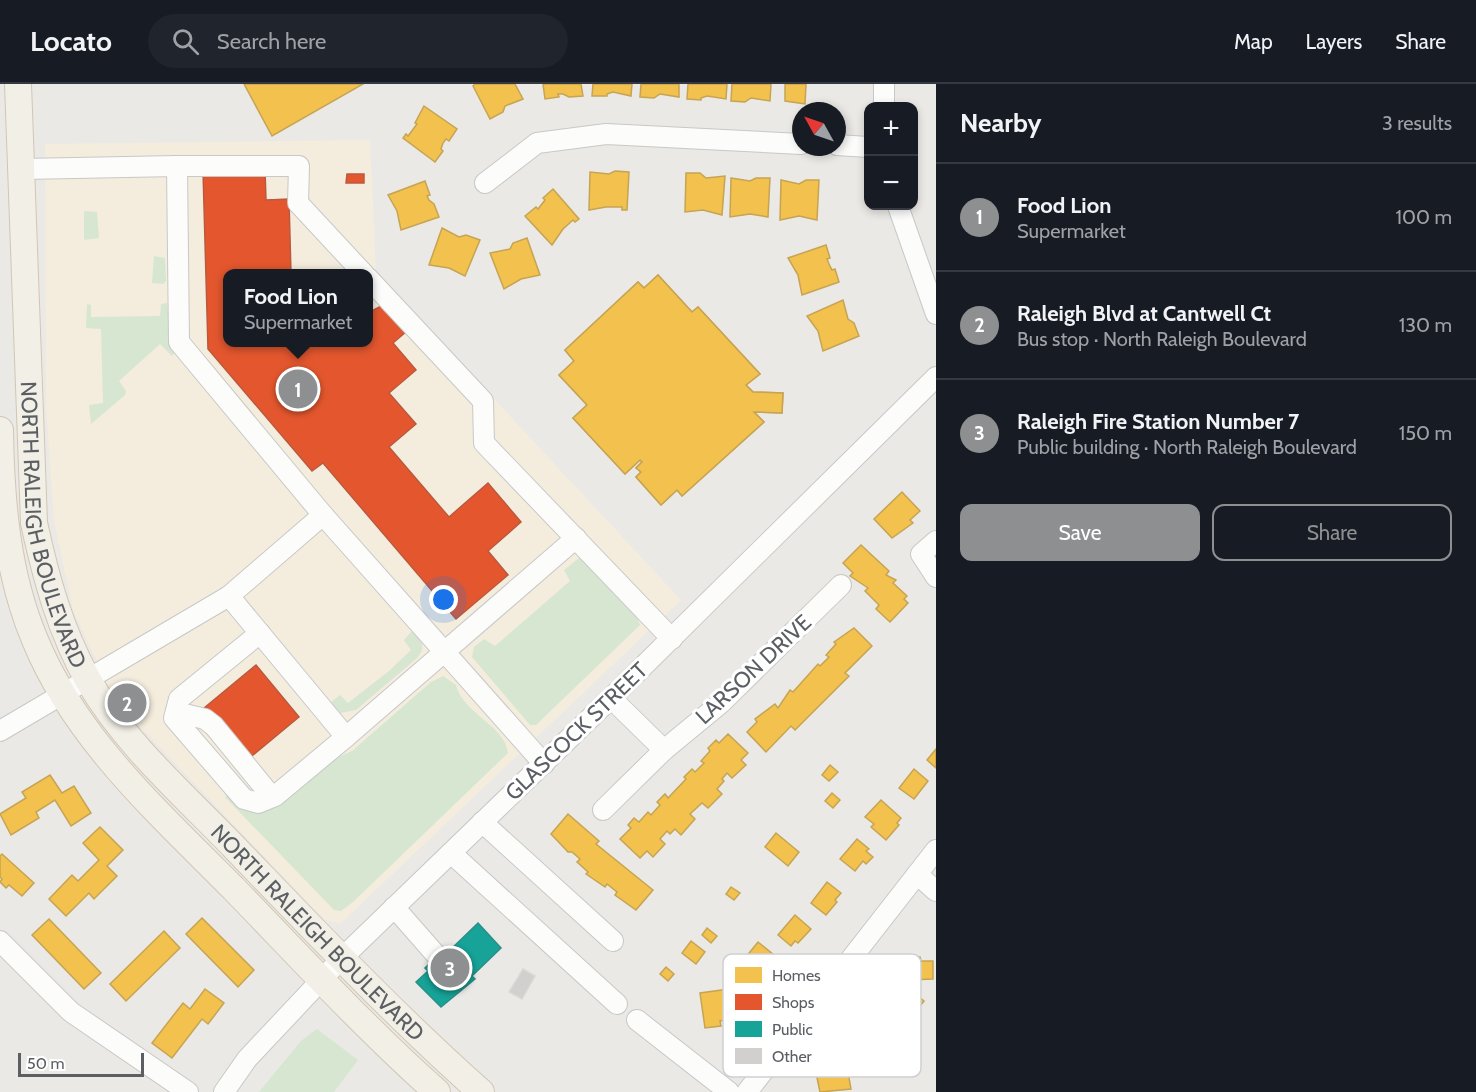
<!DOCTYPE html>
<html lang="en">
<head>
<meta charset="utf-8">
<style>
	:root { --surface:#171b24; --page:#20242c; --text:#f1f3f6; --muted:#9ea1a6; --line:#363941; --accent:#8d8f90 }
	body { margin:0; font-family:Cabin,sans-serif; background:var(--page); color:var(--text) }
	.controls { position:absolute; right:18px; top:18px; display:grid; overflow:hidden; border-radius:12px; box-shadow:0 3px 9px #0003 }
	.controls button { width:54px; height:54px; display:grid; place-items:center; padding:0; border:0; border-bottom:2px solid var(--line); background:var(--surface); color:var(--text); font:30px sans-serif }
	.compass { position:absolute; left:792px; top:18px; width:54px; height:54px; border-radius:50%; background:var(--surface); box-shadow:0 3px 9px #0003; rotate:310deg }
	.scale { position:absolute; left:18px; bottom:15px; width:126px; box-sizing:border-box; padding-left:6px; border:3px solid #5b5f63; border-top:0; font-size:16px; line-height:21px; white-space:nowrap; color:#5b5f63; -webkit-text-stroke:4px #fff; paint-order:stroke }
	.you { position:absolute; left:444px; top:516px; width:21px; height:21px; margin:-15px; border:4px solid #fff; border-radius:50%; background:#1a73e8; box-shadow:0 0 0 9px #1a73e833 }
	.badge { display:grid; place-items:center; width:39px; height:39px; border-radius:50%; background:var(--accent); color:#fff; font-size:20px; font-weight:700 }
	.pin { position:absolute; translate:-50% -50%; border:3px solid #fff; box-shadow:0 2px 6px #0006 }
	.popup { position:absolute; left:223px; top:185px; width:150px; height:78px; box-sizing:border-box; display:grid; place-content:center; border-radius:12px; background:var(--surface); filter:drop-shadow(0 2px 4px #0005); font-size:20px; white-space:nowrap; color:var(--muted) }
	.popup b { font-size:22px; color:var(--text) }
	.popup::after { content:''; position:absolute; left:50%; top:100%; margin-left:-12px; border:12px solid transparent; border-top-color:var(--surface) }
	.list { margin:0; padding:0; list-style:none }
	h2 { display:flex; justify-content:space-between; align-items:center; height:78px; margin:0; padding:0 24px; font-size:26px }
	h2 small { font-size:20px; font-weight:400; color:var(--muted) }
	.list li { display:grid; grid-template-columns:39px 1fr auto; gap:18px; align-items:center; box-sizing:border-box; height:108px; padding:0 24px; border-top:2px solid var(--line) }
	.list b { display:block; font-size:22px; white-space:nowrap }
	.list p { margin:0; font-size:20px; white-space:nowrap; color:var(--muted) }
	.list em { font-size:20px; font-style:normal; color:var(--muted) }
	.actions { display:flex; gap:12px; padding:18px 24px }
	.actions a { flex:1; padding:14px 0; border:2px solid var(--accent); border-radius:12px; text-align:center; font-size:21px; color:var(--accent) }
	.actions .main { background:var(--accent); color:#fff }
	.icon { flex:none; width:33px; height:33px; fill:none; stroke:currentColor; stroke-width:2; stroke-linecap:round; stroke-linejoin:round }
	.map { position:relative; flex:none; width:936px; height:1008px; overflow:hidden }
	header { display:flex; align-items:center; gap:36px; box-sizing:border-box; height:84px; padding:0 30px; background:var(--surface); border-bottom:2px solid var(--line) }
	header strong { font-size:28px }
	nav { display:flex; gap:33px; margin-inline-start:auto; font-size:21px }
	.search { width:420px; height:54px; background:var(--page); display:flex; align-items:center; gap:15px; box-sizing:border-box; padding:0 21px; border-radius:33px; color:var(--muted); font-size:22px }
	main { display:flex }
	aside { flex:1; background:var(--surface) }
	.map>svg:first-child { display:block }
	.commercial { fill:#f4edde; fill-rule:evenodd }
	.green { fill:#d6e6d1 }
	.homes { fill:#f2c14e; stroke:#c5a454; stroke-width:1.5; fill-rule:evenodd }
	.shops { fill:#e4572e; stroke:#bb593e; stroke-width:1.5 }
	.public { fill:#17a398; stroke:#2b8f88; stroke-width:1.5 }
	.building { fill:#d1d0ce; stroke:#dad8d4; stroke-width:1.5 }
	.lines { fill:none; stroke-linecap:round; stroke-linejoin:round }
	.minor-casing { stroke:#c7c8c7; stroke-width:22 }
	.major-casing { stroke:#d1c6b4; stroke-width:28 }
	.minor { stroke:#fcfcfb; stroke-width:20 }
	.major { stroke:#f2efe7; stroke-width:26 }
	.labels { text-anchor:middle; stroke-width:6; stroke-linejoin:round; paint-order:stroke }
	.street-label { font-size:22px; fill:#5b5f63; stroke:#fff }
	.key { fill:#fff; stroke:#cecfd0; stroke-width:1.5 }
	.key-label { font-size:16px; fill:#5b5f63 }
</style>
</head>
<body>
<header>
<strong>Locato</strong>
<div class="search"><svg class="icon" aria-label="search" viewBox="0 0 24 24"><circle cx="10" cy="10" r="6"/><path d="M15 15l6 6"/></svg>Search here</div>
<nav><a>Map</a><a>Layers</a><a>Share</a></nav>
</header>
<main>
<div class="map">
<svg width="936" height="1008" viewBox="0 0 936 1008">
	<rect width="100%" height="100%" fill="#ebe9e5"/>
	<path class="commercial" d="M370 56 376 188 681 516 340 840 324 835 115 616 73 526 54 437 46 321 45 60ZM228 190H368V258H228Z"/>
	<g class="green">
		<path d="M84 127 97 128 99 154 84 156Z"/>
		<path d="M154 172 165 174 166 197 163 200 152 199Z"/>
		<path d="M167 219 170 249 176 267 172 272 160 260 119 297 126 307 125 311 91 340 89 321 103 319 101 245 86 244 87 220 91 221V233L160 232 161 220Z"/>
		<path d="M579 474 585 476 637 533 640 541 536 641H530L472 573 474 563 484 555 495 562 570 497 564 486Z"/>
		<path d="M412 547 418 549C423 560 425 565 417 574L356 626 340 629 330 619 340 611 348 619 389 587 411 566 404 556Z"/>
		<path d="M443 592 456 601C464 631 505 641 508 669L353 818 341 827 334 826 225 713 231 708 239 717 352 667 431 598Z"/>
		<path d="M317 945 358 976 334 1008H259L301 957Z"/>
	</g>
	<g class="homes">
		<path d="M244 0H363L272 52Z"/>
		<path d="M475 0H515L523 15 505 22 503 28 490 35 473 2Z"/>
		<path d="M543 0H581L583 12 569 13 563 10H558L559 13 545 15Z"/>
		<path d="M593 0H632L631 12 613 8 607 10V12H592Z"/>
		<path d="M641 0H679V13L660 10 654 14 640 13Z"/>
		<path d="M688 0H727L726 15 707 12 701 14V16L687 15Z"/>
		<path d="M732 0H771L770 17 751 14 745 18 731 17Z"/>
		<path d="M785 0H806L805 20 785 17Z"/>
		<path d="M424 22 457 45 449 57 446 55 443 59 441 65 443 67 435 78 403 54 406 50 408 52 417 40 415 39Z"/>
		<path d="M615 87 629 88 627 126H622V123H606L589 126 590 88 609 90Z"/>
		<path d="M686 89H700L706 94 725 92 722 131 703 126 685 128Z"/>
		<path d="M731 94 750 97 756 94H770L768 133 750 130 730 133Z"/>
		<path d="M781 96 799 100 806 96H819L817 136 799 132 780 136Z"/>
		<path d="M425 97 430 111 427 112 429 116 434 120 439 133 401 146 397 127 388 111Z"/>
		<path d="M553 105 579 135 575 138 573 136 563 145 552 161 525 132 536 123 538 125 545 116 543 114Z"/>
		<path d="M442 144 459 153 466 151 480 156 465 192 449 184 429 181Z"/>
		<path d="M527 154 540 191 521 195 504 205 490 169 510 165 513 159Z"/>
		<path d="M826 161 830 174 827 175 829 180 832 186 835 185 839 198 802 211 798 191 788 174Z"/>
		<path d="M658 191 692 228 698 223 760 290 746 301 753 308 783 309 782 329 754 328 764 338 682 412 677 406 661 421 636 393 641 388 636 384 642 378 640 376 625 390 573 334 587 321 559 291 574 277 565 266 638 198 644 204ZM654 256 667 270 663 273 689 301 692 298 708 315 664 355 611 295Z"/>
		<path d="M658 191 692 228 698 223 760 290 746 301 753 308 783 309 782 329 754 328 764 338 682 412 677 406 661 421 636 393 641 388 636 384 642 378 640 376 625 390 573 334 587 321 559 291 574 277 565 266 638 198 644 204Z"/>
		<path d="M843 216 848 235 854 239 859 252 823 267 818 247 807 232Z"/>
		<path d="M902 408 920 427 910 436 913 439 892 454 874 435Z"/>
		<path d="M861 461 889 487 886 491 896 496 893 499 907 512 904 515 908 519 890 538 876 525 879 521 865 507 868 504 850 492 853 489 843 479Z"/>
		<path d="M854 544 872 562 845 589 849 592 795 646 791 642 766 668 747 648 757 638 755 635 775 620 778 624 790 606 793 608 818 580 820 582 829 573 826 571 836 560 834 558Z"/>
		<path d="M728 650 748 669 741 676 746 681 732 694 727 689 722 695 724 697 717 705 722 710 708 724 702 719 690 730 695 735 681 751 675 745 670 750 667 747 660 755 665 760 653 773 647 767 640 774 620 755 631 744 628 741 634 734 639 738 648 728 651 731 660 721 657 718 665 710 668 714 686 695 684 693 692 685 695 688 704 679 701 677 710 667 708 664 716 656 719 659Z"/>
		<path d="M936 665V684L927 676Z"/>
		<path d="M830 681 838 688 829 697 822 691Z"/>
		<path d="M914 685 928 697 914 715 899 704Z"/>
		<path d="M50 691 62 709 74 702 91 729 71 742 55 716 36 728 39 734 11 751 0 730 26 714 22 708Z"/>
		<path d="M832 709 840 716 833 724 825 717Z"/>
		<path d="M881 716 901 734 897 739 899 741 886 756 871 743 874 740 865 733Z"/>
		<path d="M568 730 599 757 596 760 653 806 636 826 615 811 617 808 607 800 605 803 586 790 588 788 577 778 580 775 572 768H568L551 750Z"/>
		<path d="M100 743 123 766 107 782 117 792 94 815 89 809 66 832 49 815 72 791 78 797 99 776 83 759Z"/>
		<path d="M776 749 799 768 788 782 765 763Z"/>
		<path d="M857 755 869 765 866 767 873 773 866 780 863 777 855 787 840 775Z"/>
		<path d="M2 770 34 799 22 812 9 801 6 804 0 798 2 795 0 793V772Z"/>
		<path d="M827 798 841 809 835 816 837 818 826 831 811 819Z"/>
		<path d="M731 803 740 809 734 816 726 810Z"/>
		<path d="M795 831 811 845 798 859 795 857 791 862 778 851Z"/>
		<path d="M202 834 254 886 238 903 186 850Z"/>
		<path d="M49 835 101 889 84 905 32 851Z"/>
		<path d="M707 844 717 852 711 859 702 851Z"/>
		<path d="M164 847 180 864 126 917 110 900Z"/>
		<path d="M691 857 705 868 696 880 682 869Z"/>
		<path d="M758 858 784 879 779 884 782 886 770 902 741 879Z"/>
		<path d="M913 873H920L921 877H933V895L908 896V881H911Z"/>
		<path d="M666 883 674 890 668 897 660 890Z"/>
		<path d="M893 891 924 917 916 927 911 923 909 926 882 904Z"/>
		<path d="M736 904 741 934 720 937 721 942 705 944 700 909Z"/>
		<path d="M205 905 224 919 208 940 202 935 172 974 152 959 183 919 190 925Z"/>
		<path d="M873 918 888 930 879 940 887 947 881 954 863 940 861 942 856 938Z"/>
		<path d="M838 985 839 990 848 988 851 1005 820 1008 816 989Z"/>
	</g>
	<g class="shops">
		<path d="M265 86 266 116 289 115 291 190H228V258H368V229L385 220 407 247 393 259 416 286 389 309 416 340 389 363 449 433 488 399 521 438 488 467 508 491 456 535 323 379 312 387 208 265 203 87Z"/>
		<path d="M347 90H364V99H346Z"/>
		<path d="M256 581 299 633 247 676 204 624Z"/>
	</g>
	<path class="public" d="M478 839 501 864 472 892 475 895 441 923 416 898 428 887 425 884 445 865 448 868Z"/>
	<path class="building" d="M523 885 535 892 522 915 509 908Z"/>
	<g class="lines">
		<g class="minor-casing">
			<g id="minor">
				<path d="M884 0V22"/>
				<path d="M837 61 868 63"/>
				<path d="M177 82H299L298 119 364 190"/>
				<path d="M23 85 177 82 179 258 323 431"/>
				<path d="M485 99 537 59 606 50 801 60"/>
				<path d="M898 122 936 230"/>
				<path d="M368 194 483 317 484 359 672 555"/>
				<path d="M936 457 921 470 936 493"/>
				<path d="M229 512 346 653 576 454"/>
				<path d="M260 549 179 615 174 634 244 715 258 719 275 712 346 653"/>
				<path d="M611 614 664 666 721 619 841 501"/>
				<path d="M176 628 205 635 214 642 272 713"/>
				<path d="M0 647 229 512 323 431 544 680"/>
				<path d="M603 726 664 666"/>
				<path d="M482 738 613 857"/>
				<path d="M451 769 617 920"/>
				<path d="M917 790 936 807"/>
				<path d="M394 823 437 872"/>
				<path d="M0 857 71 928 188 1008"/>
				<path d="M637 936 729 1008"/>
				<path d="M224 1008 247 975 341 875 611 614 936 293"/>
				<path d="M747 1008 936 766"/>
			</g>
		</g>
		<g class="major-casing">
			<g id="major">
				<path id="s1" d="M18 0 34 439C46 494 60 546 88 596 125 660 183 710 234 763 314 846 394 931 481 1008"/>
				<path d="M0 346C1 417 7 490 35 556 76 656 160 730 235 806 301 874 366 945 437 1008"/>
			</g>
		</g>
		<use href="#minor" class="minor"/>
		<use href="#major" class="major"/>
	</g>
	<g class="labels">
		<g class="street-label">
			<text dy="8" stroke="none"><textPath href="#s1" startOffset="444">NORTH RALEIGH BOULEVARD</textPath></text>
			<text transform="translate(753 585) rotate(-43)" y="8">LARSON DRIVE</text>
			<text transform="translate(576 647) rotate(-44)" y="8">GLASCOCK STREET</text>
			<text dy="8" stroke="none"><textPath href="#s1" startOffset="948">NORTH RALEIGH BOULEVARD</textPath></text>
		</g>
	</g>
	<rect x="723" y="870" width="198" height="123" rx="9" class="key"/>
	<rect x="735" y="883" width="27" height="16" fill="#f2c14e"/>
	<rect x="735" y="910" width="27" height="16" fill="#e4572e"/>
	<rect x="735" y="937" width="27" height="16" fill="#17a398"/>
	<rect x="735" y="964" width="27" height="16" fill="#d1d0ce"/>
	<g class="key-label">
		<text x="772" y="897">Homes</text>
		<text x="772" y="924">Shops</text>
		<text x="772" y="951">Public</text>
		<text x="772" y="978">Other</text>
	</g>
</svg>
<div class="controls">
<button>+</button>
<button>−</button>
</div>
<svg class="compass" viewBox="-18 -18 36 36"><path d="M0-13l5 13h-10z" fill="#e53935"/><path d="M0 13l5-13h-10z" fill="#9ea1a6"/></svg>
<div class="scale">50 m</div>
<div class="you"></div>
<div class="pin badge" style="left:298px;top:305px">1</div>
<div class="popup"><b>Food Lion</b>Supermarket</div>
<div class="pin badge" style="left:127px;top:619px">2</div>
<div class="pin badge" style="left:450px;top:884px">3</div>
</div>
<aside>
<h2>Nearby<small>3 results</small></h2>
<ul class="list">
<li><span class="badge">1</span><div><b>Food Lion</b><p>Supermarket</p></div><em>100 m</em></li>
<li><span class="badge">2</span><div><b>Raleigh Blvd at Cantwell Ct</b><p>Bus stop · North Raleigh Boulevard</p></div><em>130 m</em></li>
<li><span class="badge">3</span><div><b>Raleigh Fire Station Number 7</b><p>Public building · North Raleigh Boulevard</p></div><em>150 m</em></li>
</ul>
<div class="actions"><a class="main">Save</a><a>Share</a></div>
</aside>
</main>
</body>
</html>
